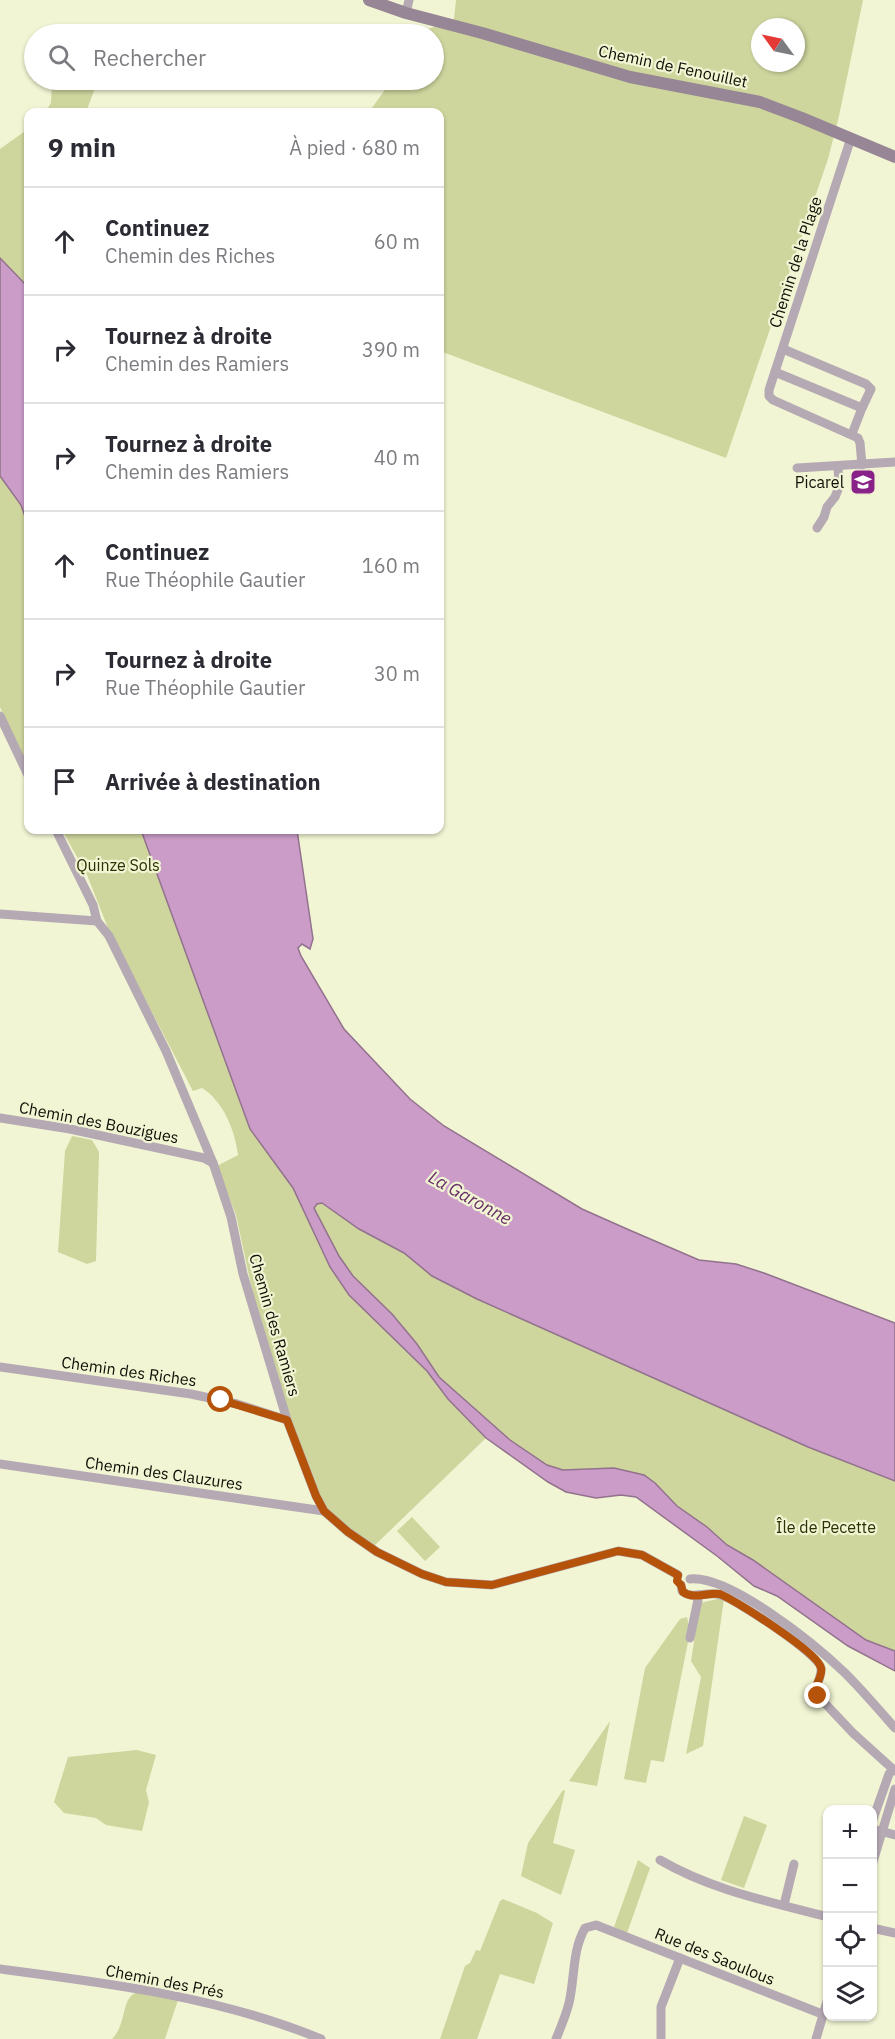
<!DOCTYPE html>
<html lang="fr">
<head>
<meta charset="utf-8">
<style>
	:root { --surface:#fff; --page:#f2f2f3; --text:#2b2b33; --muted:#7c7c81; --line:#e1e1e2 }
	body { margin:0; font-family:"IBM Plex Sans",sans-serif; background:var(--page); color:var(--text) }
	.controls { position:absolute; right:18px; bottom:18px; display:grid; overflow:hidden; border-radius:12px; box-shadow:0 2px 4px #0004 }
	.controls button { width:54px; height:54px; display:grid; place-items:center; padding:0; border:0; border-bottom:2px solid var(--line); background:var(--surface); color:var(--text); font:30px sans-serif }
	.compass { position:absolute; left:751px; top:18px; width:54px; height:54px; border-radius:50%; background:var(--surface); box-shadow:0 2px 4px #0004; rotate:303deg }
	.stop { position:absolute; width:18px; height:18px; margin:-14px; border:4px solid #b45309; border-radius:50%; background:#fff }
	.stop.end { background:#b45309; border-color:#fff; box-shadow:0 2px 6px #0008 }
	.list { margin:0; padding:0; list-style:none }
	h2 { display:flex; justify-content:space-between; align-items:center; height:78px; margin:0; padding:0 24px; font-size:26px }
	h2 small { font-size:20px; font-weight:400; color:var(--muted) }
	.list li { display:grid; grid-template-columns:39px 1fr auto; gap:18px; align-items:center; box-sizing:border-box; height:108px; padding:0 24px; border-top:2px solid var(--line) }
	.list b { display:block; font-size:22px; white-space:nowrap }
	.list p { margin:0; font-size:20px; white-space:nowrap; color:var(--muted) }
	.list em { font-size:20px; font-style:normal; color:var(--muted) }
	.icon { flex:none; width:33px; height:33px; fill:none; stroke:currentColor; stroke-width:2; stroke-linecap:round; stroke-linejoin:round }
	.map { position:relative; flex:none; width:895px; height:2039px; overflow:hidden }
	.search { position:absolute; background:var(--surface); box-shadow:0 2px 4px #0004; left:24px; top:24px; width:420px; height:66px; display:flex; align-items:center; gap:15px; box-sizing:border-box; padding:0 21px; border-radius:33px; color:var(--muted); font-size:22px }
	.panel { position:absolute; background:var(--surface); box-shadow:0 2px 4px #0004; left:24px; top:108px; width:420px; height:726px; border-radius:12px }
	.map>svg:first-child { display:block }
	.green { fill:#ced59d; fill-rule:evenodd }
	.water { fill:#ca9cc7; stroke:#92728d; stroke-width:1.5 }
	.lines { fill:none; stroke-linecap:round; stroke-linejoin:round }
	.street { stroke:#b5a9b4; stroke-width:9 }
	.secondary { stroke:#978696; stroke-width:12 }
	.route { stroke:#b45309; stroke-width:8 }
	.labels { text-anchor:middle; stroke-width:4.5; stroke-linejoin:round; paint-order:stroke }
	.street-label { font-size:16px; fill:#0e0f05; stroke:#f1f5d3 }
	.poi-label { font-size:16px; fill:#0e0f05; stroke:#f1f5d3; text-anchor:end }
	.park-label { font-size:16px; fill:#2d3000; stroke:#f1f5d3 }
	.water-label { font-size:18px; font-style:italic; fill:#6a3168; stroke:#f1f5d3 }
</style>
</head>
<body>
<div class="map">
<svg width="895" height="2039" viewBox="0 0 895 2039">
	<rect width="100%" height="100%" fill="#f1f5d3"/>
	<g class="green">
		<path d="M456 0H863L839 116 828 159 726 458 440 351V112H369L392 80H434V34H424L428 29 454 19ZM760 27H796V63H760Z"/>
		<path d="M52 80H98L86 112H45L51 103Z"/>
		<path d="M28 129V287L0 258V149Z"/>
		<path d="M0 476 21 505 28 525V767L0 707Z"/>
		<path d="M62 830H141L250 1129 293 1188 330 1267 349 1295 427 1371 448 1399 486 1438 374 1546 350 1528 327 1508 318 1494 291 1419 256 1308 236 1215 217 1166 238 1155C235 1130 223 1101 202 1088L193 1091 108 928 87 875Z"/>
		<path d="M72 1136 92 1140 99 1152 96 1261 87 1264 58 1252 65 1151Z"/>
		<path d="M321 1203 359 1229 404 1253 432 1276 477 1299 808 1447 895 1481V1651L866 1640 753 1560 727 1545 707 1527 677 1506 655 1483 614 1468 563 1470 547 1465 510 1440 439 1377 417 1344 392 1314 353 1276 339 1256 314 1208 317 1204Z"/>
		<path d="M412 1517 440 1547 425 1561 397 1531Z"/>
		<path d="M722 1598 724 1599 703 1746 686 1754 701 1677 691 1661 700 1603Z"/>
		<path d="M687 1617 690 1632 664 1762 651 1760 646 1783 624 1779 645 1668 680 1619Z"/>
		<path d="M610 1721 597 1786 569 1781Z"/>
		<path d="M137 1750 156 1755 146 1790 149 1802 142 1831 106 1825 96 1818 64 1813 54 1802 68 1757Z"/>
		<path d="M563 1790 565 1791 553 1843 575 1850 561 1895 521 1876 528 1843Z"/>
		<path d="M744 1816 767 1825 744 1888 721 1880Z"/>
		<path d="M638 1860 650 1868 627 1933 614 1927Z"/>
		<path d="M503 1899 537 1913 553 1923 534 1984 500 1974 477 2039H440L465 1966 470 1963 476 1950 480 1951 500 1901Z"/>
		<path d="M138 1992 178 2000 165 2039H112C128 2023 120 1997 138 1992Z"/>
	</g>
	<g class="water">
		<path d="M0 258 28 287V525L21 505 0 476Z"/>
		<path d="M141 830H297L313 939 310 949 302 944 298 948 301 956 344 1029 410 1099 444 1126 582 1209 627 1229 699 1260 736 1264 764 1273 895 1323V1481L808 1447 477 1299 432 1276 404 1253 359 1229 322 1203 317 1204 314 1208 339 1256 353 1276 392 1314 417 1344 439 1377 510 1440 547 1465 563 1470 614 1468 644 1475 655 1483 677 1506 707 1527 727 1545 753 1560 866 1640 895 1651V1671L848 1646 777 1596 754 1586 717 1556 636 1497 621 1495 596 1498 566 1492 548 1482 486 1438 448 1399 427 1371 349 1295 330 1267 293 1188 250 1129Z"/>
	</g>
	<g class="lines">
		<g class="street">
			<path d="M406 13 409 0"/>
			<path d="M851 138 769 390V396L773 400 858 438 860 443 862 465"/>
			<path d="M775 372 862 408 871 389 866 384 783 349"/>
			<path d="M852 434 862 408"/>
			<path d="M797 468 895 462"/>
			<path d="M817 528 824 517 827 507 835 497 839 487 838 466"/>
			<path d="M0 716 28 775"/>
			<path d="M56 830 93 905 97 921 109 936 166 1051 213 1163 231 1217 243 1274 287 1420 316 1496 324 1511 348 1532 377 1552 422 1574 446 1582 492 1585 618 1551 642 1555 678 1575"/>
			<path d="M0 914 97 921"/>
			<path d="M0 1118 70 1129 204 1158 213 1163"/>
			<path d="M0 1367 191 1394 237 1404 287 1420"/>
			<path d="M0 1464 324 1511"/>
			<path d="M690 1579C730 1575 816 1645 845 1673 863 1691 879 1710 895 1728"/>
			<path d="M681 1585 682 1591C693 1601 708 1590 721 1595 737 1600 819 1654 821 1668 822 1675 817 1684 815 1690L818 1696 853 1733 895 1771"/>
			<path d="M690 1638 699 1595"/>
			<path d="M872 1822 889 1774 893 1769"/>
			<path d="M872 1829 895 1835"/>
			<path d="M660 1860C711 1890 771 1902 828 1917"/>
			<path d="M872 1865 895 1789"/>
			<path d="M784 1905 794 1864"/>
			<path d="M872 1928 895 1933"/>
			<path d="M0 1969C108 1983 220 1997 321 2039"/>
			<path d="M556 2039C561 2027 566 2015 569 2003 575 1977 572 1951 585 1928L596 1925 822 2014"/>
			<path d="M661 2039V2007L680 1958"/>
			<path d="M816 2039 828 1998"/>
		</g>
		<path class="secondary" d="M369 0 406 13 482 33 630 77 760 102 802 118 895 157"/>
	</g>
	<g class="lines">
		<path class="route" d="M221 1400 287 1420 316 1496 324 1511 348 1532 377 1552 422 1574 446 1582 492 1585 618 1551 642 1555 678 1575 677 1581 681 1585 683 1592C694 1600 707 1592 720 1594 737 1602 818 1652 821 1668 823 1675 816 1684 815 1690L818 1696"/>
	</g>
	<defs>
		<g id="school-square" transform="scale(1.35)"><rect x="-9" y="-9" width="18" height="18" rx="4" fill="#882188" stroke="#f1f5d3"/><path d="M0-5L7-2L0 1L-7-2ZM-4 1L0 2.5L4 1V4Q0 6-4 4Z" fill="#fff"/></g>
	</defs>
	<g fill-rule="evenodd">
		<use href="#school-square" x="863" y="482"/>
	</g>
	<g class="labels">
		<g class="street-label">
			<text transform="translate(673 66) rotate(12)" y="6">Chemin de Fenouillet</text>
			<text transform="translate(795 262) rotate(-72)" y="6">Chemin de la Plage</text>
			<text transform="translate(99 1122) rotate(11)" y="6">Chemin des Bouzigues</text>
			<text transform="translate(275 1325) rotate(74)" y="6">Chemin des Ramiers</text>
			<text transform="translate(129 1371) rotate(8)" y="6">Chemin des Riches</text>
			<text transform="translate(164 1473) rotate(8)" y="6">Chemin des Clauzures</text>
			<text transform="translate(715 1956) rotate(22)" y="6">Rue des Saoulous</text>
			<text transform="translate(165 1981) rotate(11)" y="6">Chemin des Prés</text>
		</g>
		<g class="poi-label">
			<text x="844" y="488">Picarel</text>
		</g>
		<g class="park-label">
			<text x="118" y="871">Quinze Sols</text>
			<text x="826" y="1533">Île de Pecette</text>
		</g>
		<g class="water-label">
			<text transform="translate(470 1198) rotate(29)" y="6">La Garonne</text>
		</g>
	</g>
</svg>
<div class="controls">
<button>+</button>
<button>−</button>
<button><svg class="icon" aria-label="locate" viewBox="0 0 24 24"><circle cx="12" cy="12" r="6"/><path d="M12 2v4M12 18v4M2 12h4M18 12h4"/></svg></button>
<button><svg class="icon" aria-label="layers" viewBox="0 0 24 24"><path d="M12 4l9 5-9 5-9-5zM3 14l9 5 9-5"/></svg></button>
</div>
<svg class="compass" viewBox="-18 -18 36 36"><path d="M0-13l5 13h-10z" fill="#e53935"/><path d="M0 13l5-13h-10z" fill="#7c7c81"/></svg>
<div class="stop" style="left:221px;top:1400px"></div>
<div class="stop end" style="left:818px;top:1696px"></div>
<div class="search"><svg class="icon" aria-label="search" viewBox="0 0 24 24"><circle cx="10" cy="10" r="6"/><path d="M15 15l6 6"/></svg>Rechercher</div>
<section class="panel">
<h2>9 min<small>À pied · 680 m</small></h2>
<ul class="list">
<li><svg class="icon" aria-label="ahead" viewBox="0 0 24 24"><path d="M12 20V5M6 11l6-6 6 6"/></svg><div><b>Continuez</b><p>Chemin des Riches</p></div><em>60 m</em></li>
<li><svg class="icon" aria-label="right" viewBox="0 0 24 24"><path d="M7 20v-9h11M14 6l5 5-5 5"/></svg><div><b>Tournez à droite</b><p>Chemin des Ramiers</p></div><em>390 m</em></li>
<li><svg class="icon" aria-label="right" viewBox="0 0 24 24"><path d="M7 20v-9h11M14 6l5 5-5 5"/></svg><div><b>Tournez à droite</b><p>Chemin des Ramiers</p></div><em>40 m</em></li>
<li><svg class="icon" aria-label="ahead" viewBox="0 0 24 24"><path d="M12 20V5M6 11l6-6 6 6"/></svg><div><b>Continuez</b><p>Rue Théophile Gautier</p></div><em>160 m</em></li>
<li><svg class="icon" aria-label="right" viewBox="0 0 24 24"><path d="M7 20v-9h11M14 6l5 5-5 5"/></svg><div><b>Tournez à droite</b><p>Rue Théophile Gautier</p></div><em>30 m</em></li>
<li><svg class="icon" aria-label="arrive" viewBox="0 0 24 24"><path d="M6 21V4h12l-3 4 3 4H6"/></svg><div><b>Arrivée à destination</b></div></li>
</ul>
</section>
</div>
</body>
</html>
